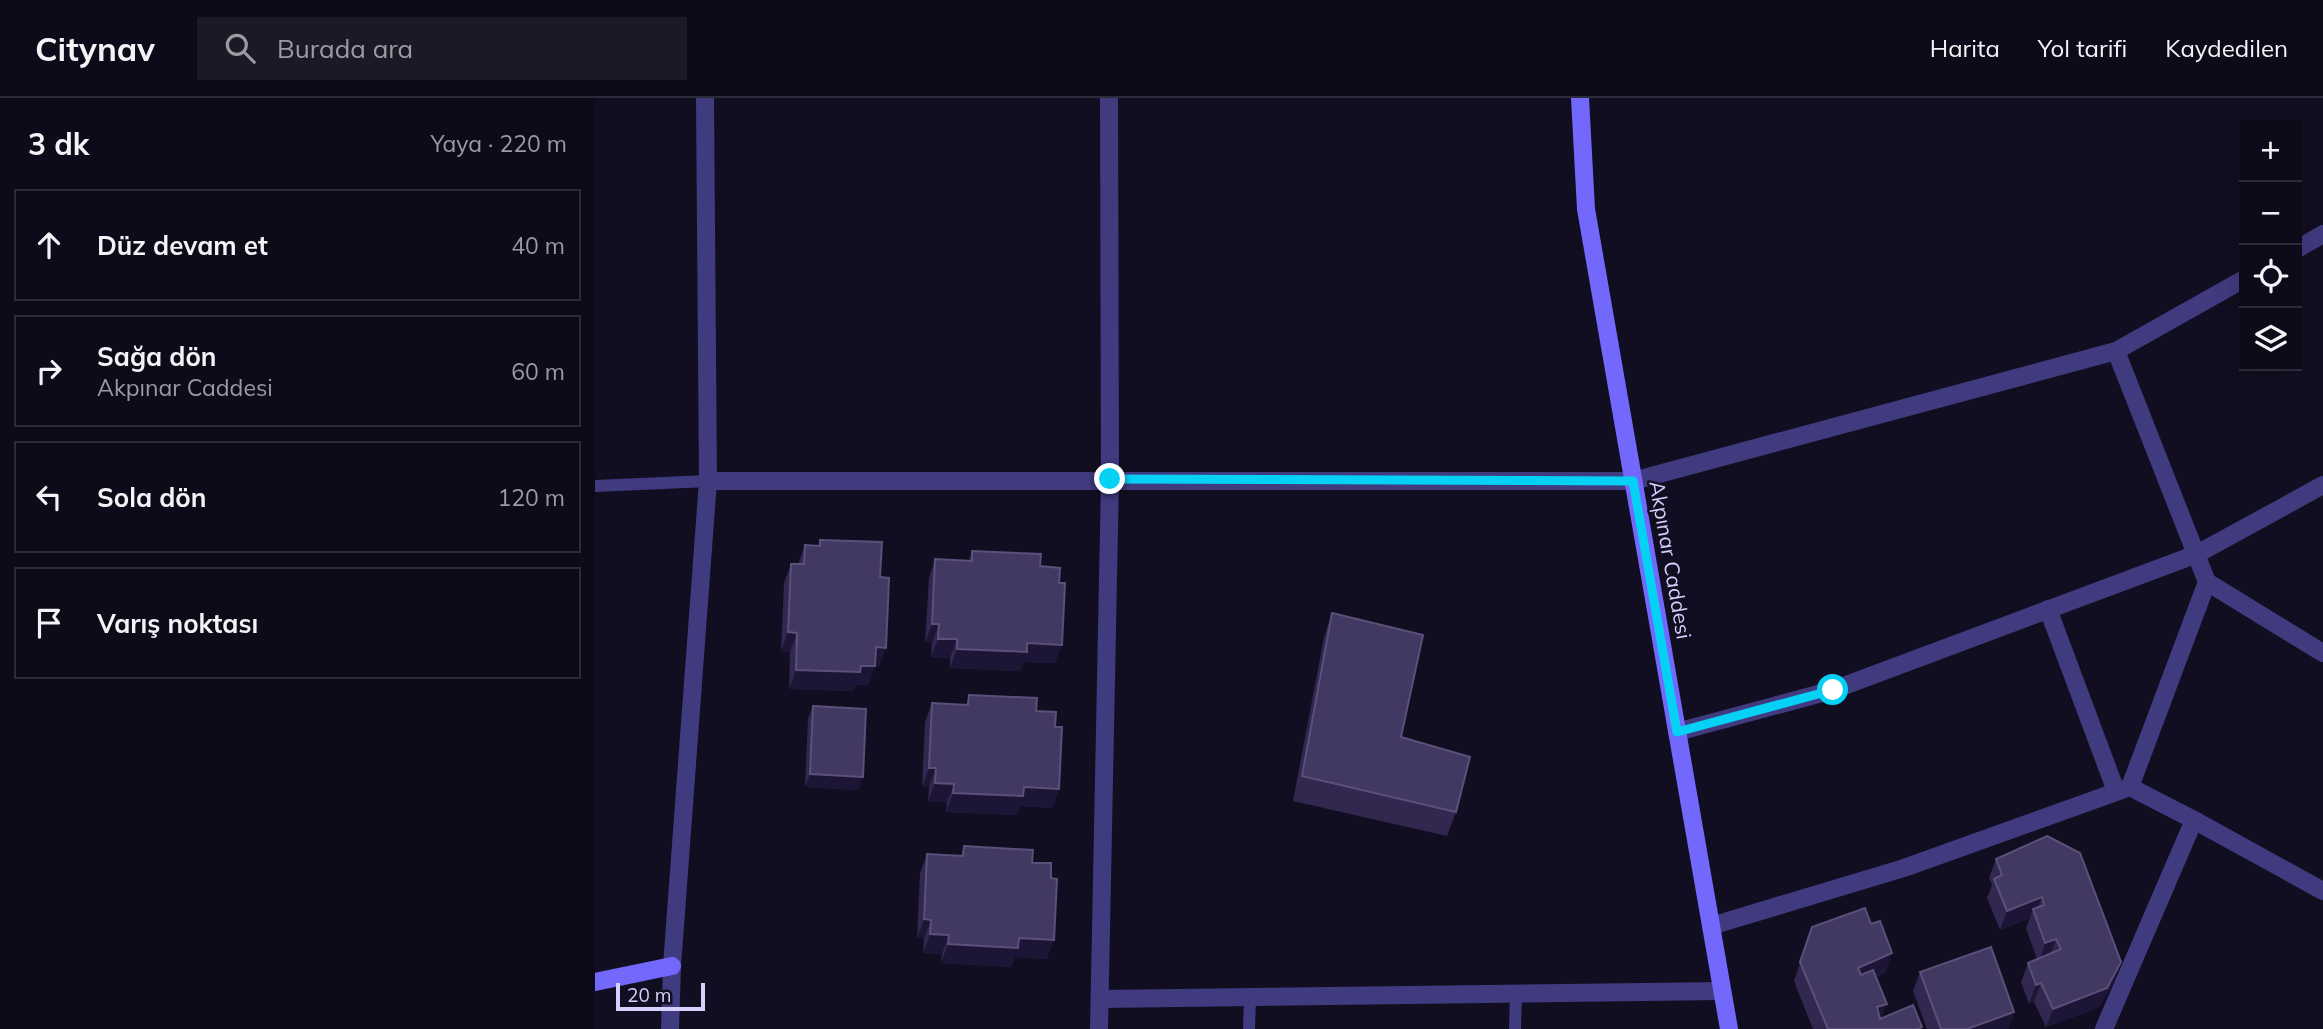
<!DOCTYPE html>
<html lang="tr">
<head>
<meta charset="utf-8">
<style>
	:root { --surface:#0e0a19; --page:#1c1826; --text:#f1f3f6; --muted:#9b9aa2; --line:#2e2b38 }
	body { margin:0; font-family:Mulish,sans-serif; background:var(--page); color:var(--text) }
	.controls { position:absolute; right:21px; top:21px; display:grid; overflow:hidden; border-radius:0px; box-shadow:0 7px 28px #0002 }
	.controls button { width:63px; height:63px; display:grid; place-items:center; padding:0; border:0; border-bottom:2px solid var(--line); background:var(--surface); color:var(--text); font:35px sans-serif }
	.scale { position:absolute; left:21px; bottom:18px; width:89px; box-sizing:border-box; padding-left:7px; border:4px solid #d7cffe; border-top:0; font-size:19px; line-height:24px; white-space:nowrap; color:#d7cffe; -webkit-text-stroke:5px #120e21; paint-order:stroke }
	.stop { position:absolute; width:21px; height:21px; margin:-16px; border:5px solid #05d1f4; border-radius:50%; background:#fff }
	.stop.end { background:#05d1f4; border-color:#fff; box-shadow:0 2px 7px #0008 }
	.list { margin:0; padding:0; list-style:none }
	h2 { display:flex; justify-content:space-between; align-items:center; height:91px; margin:0; padding:0 28px; font-size:30px }
	h2 small { font-size:23px; font-weight:400; color:var(--muted) }
	.list li { display:grid; grid-template-columns:46px 1fr auto; gap:21px; align-items:center; box-sizing:border-box; height:112px; margin:0 14px 14px; padding:0 14px; border:2px solid var(--line); border-radius:0px }
	.list b { display:block; font-size:26px; white-space:nowrap }
	.list p { margin:0; font-size:23px; white-space:nowrap; color:var(--muted) }
	.list em { font-size:23px; font-style:normal; color:var(--muted) }
	.icon { flex:none; width:38px; height:38px; fill:none; stroke:currentColor; stroke-width:2; stroke-linecap:round; stroke-linejoin:round }
	.map { position:relative; flex:none; width:1728px; height:931px; overflow:hidden }
	header { display:flex; align-items:center; gap:42px; box-sizing:border-box; height:98px; padding:0 35px; background:var(--surface); border-bottom:2px solid var(--line) }
	header strong { font-size:33px }
	nav { display:flex; gap:38px; margin-inline-start:auto; font-size:24px }
	.search { width:490px; height:63px; background:var(--page); display:flex; align-items:center; gap:18px; box-sizing:border-box; padding:0 24px; border-radius:0px; color:var(--muted); font-size:26px }
	main { display:flex }
	aside { flex:1; background:var(--surface) }
	.map>svg:first-child { display:block }
	.lines { fill:none; stroke-linecap:round; stroke-linejoin:round }
	.lane { stroke:#403a7f; stroke-width:12 }
	.street { stroke:#403a7f; stroke-width:18 }
	.secondary { stroke:#7368fc; stroke-width:18 }
	.wall { fill:#31274f }
	.shaded-wall { fill:#1d1535 }
	.building { fill:#423962; stroke:#5a507a; stroke-width:2 }
	.route { stroke:#05d1f4; stroke-width:9 }
	.labels { text-anchor:middle; stroke-width:5; stroke-linejoin:round; paint-order:stroke }
	.street-label { font-size:21px; fill:#d7cffe; stroke:#120e21 }
</style>
</head>
<body>
<header>
<strong>Citynav</strong>
<div class="search"><svg class="icon" aria-label="search" viewBox="0 0 24 24"><circle cx="10" cy="10" r="6"/><path d="M15 15l6 6"/></svg>Burada ara</div>
<nav><a>Harita</a><a>Yol tarifi</a><a>Kaydedilen</a></nav>
</header>
<main>
<aside>
<h2>3 dk<small>Yaya · 220 m</small></h2>
<ul class="list">
<li><svg class="icon" aria-label="ahead" viewBox="0 0 24 24"><path d="M12 20V5M6 11l6-6 6 6"/></svg><div><b>Düz devam et</b></div><em>40 m</em></li>
<li><svg class="icon" aria-label="right" viewBox="0 0 24 24"><path d="M7 20v-9h11M14 6l5 5-5 5"/></svg><div><b>Sağa dön</b><p>Akpınar Caddesi</p></div><em>60 m</em></li>
<li><svg class="icon" aria-label="left" viewBox="0 0 24 24"><path d="M17 20v-9H6M10 6l-5 5 5 5"/></svg><div><b>Sola dön</b></div><em>120 m</em></li>
<li><svg class="icon" aria-label="arrive" viewBox="0 0 24 24"><path d="M6 21V4h12l-3 4 3 4H6"/></svg><div><b>Varış noktası</b></div></li>
</ul>
</aside>
<div class="map">
<svg width="1728" height="931" viewBox="0 0 1728 931">
	<rect width="100%" height="100%" fill="#120e21"/>
	<g class="lines">
		<g class="lane">
			<path d="M0 388 113 383"/>
			<path d="M654 931 655 899"/>
			<path d="M920 931 921 896"/>
		</g>
		<g class="street">
			<path d="M1702 151 1728 136"/>
			<path d="M1521 253 1612 484 1535 689"/>
			<path d="M113 383H1038L1521 253 1649 181"/>
			<path d="M1612 484 1728 555"/>
			<path d="M1453 511 1521 693"/>
			<path d="M1082 634 1238 592 1602 456 1728 387"/>
			<path d="M1116 828 1309 770 1535 689 1599 722 1728 793"/>
			<path d="M506 901 1127 893"/>
			<path d="M75 931 77 868 113 383 110 0"/>
			<path d="M504 931 515 381 514 0"/>
			<path d="M1509 931 1599 722"/>
		</g>
		<g class="secondary">
			<path d="M985 0 991 111 1134 931"/>
			<path d="M0 884 77 868"/>
		</g>
	</g>
	<g class="wall">
		<path d="M225 442 285 479 284 569 280 568 273 587H261L258 593 194 591 195 554 186 553 189 485 196 466H203L210 447H223Z"/>
		<path d="M377 453 445 468 460 565 428 564 425 573 355 570V560L336 559 337 545H330L334 480 340 461 374 462Z"/>
		<path d="M737 515 806 639 861 714 852 738 698 703 729 539Z"/>
		<path d="M374 597 441 613 460 629 464 691 457 710 425 708 421 717 351 714 352 704H333L334 689H327L330 624 337 605 371 607Z"/>
		<path d="M218 608 268 679 263 692 210 689 213 621Z"/>
		<path d="M369 748 437 765 452 861 420 859 416 869 346 865 347 856 328 855 329 840H322L325 775 332 756 366 758Z"/>
		<path d="M1401 761 1526 864 1519 883 1505 909 1451 929 1439 904 1434 906 1426 884 1433 865 1442 861 1431 830 1435 820 1405 832 1392 800 1397 787 1394 780Z"/>
		<path d="M1217 829 1291 874 1281 879 1287 920 1327 931H1218L1199 883Z"/>
		<path d="M1325 874 1419 914 1413 931H1332L1318 893Z"/>
	</g>
	<g class="shaded-wall">
		<path d="M337 526H344L337 545H330Z"/>
		<path d="M193 534 202 535 195 554 186 553Z"/>
		<path d="M343 541H362L355 560 336 559Z"/>
		<path d="M432 545 467 547 460 565 428 564 425 573 355 570 362 551Z"/>
		<path d="M281 549 291 550 284 569 274 568Z"/>
		<path d="M266 568H280L273 587H261L258 593 194 591 201 572Z"/>
		<path d="M334 670H341L334 689H327Z"/>
		<path d="M215 676 268 679 263 692 210 689Z"/>
		<path d="M340 685 359 686 352 704H333Z"/>
		<path d="M429 689 464 691 457 710 425 708 421 717 351 714 358 695Z"/>
		<path d="M1447 799 1440 817 1438 811 1435 820 1405 832 1412 813Z"/>
		<path d="M329 821 336 822 329 840H322Z"/>
		<path d="M335 836 354 837 347 856 328 855Z"/>
		<path d="M424 840 459 842 452 861 420 859 416 869 346 865 353 846Z"/>
		<path d="M1461 841 1454 860 1444 864 1450 845Z"/>
		<path d="M1297 855 1291 874 1256 889 1263 870Z"/>
		<path d="M1526 864 1519 883 1505 909 1451 929 1458 911Z"/>
		<path d="M1446 885 1439 904 1434 906 1441 887Z"/>
		<path d="M1292 906 1285 925 1282 909Z"/>
		<path d="M1419 914 1413 931H1372Z"/>
	</g>
	<g class="building">
		<path d="M225 442 287 444 285 479 294 480 291 550 281 549 280 568H266L265 574 201 572 202 535 193 534 196 466H209L210 447 225 448Z"/>
		<path d="M377 453 446 456 445 468 465 470 464 485H470L467 547 432 545V554L362 551V541H343L344 526H337L340 461 377 463Z"/>
		<path d="M737 515 828 537 806 639 875 659 861 714 707 678Z"/>
		<path d="M374 597 442 600 441 613 461 614 460 629H467L464 691 429 689 428 698 358 695 359 686 340 685 341 670H334L337 605 373 607Z"/>
		<path d="M218 608 271 611 268 679 215 676Z"/>
		<path d="M1452 738 1485 755 1526 864 1512 890 1458 911 1446 885 1441 887 1433 865 1466 851 1461 841 1450 845 1438 811 1449 807 1447 799 1412 813 1399 781 1407 777 1401 761Z"/>
		<path d="M369 748 438 752 437 765H456V780L462 781 459 842 424 840 423 850 353 846 354 837 335 836 336 822 329 821 332 756 368 758Z"/>
		<path d="M1270 810 1276 826 1285 823 1297 855 1263 870 1266 877 1278 872 1292 906 1282 909 1285 921 1318 907 1327 929 1323 931H1233L1205 864 1217 829Z"/>
		<path d="M1396 849 1419 914 1372 931H1346L1325 874Z"/>
	</g>
	<g class="lines">
		<path class="route" d="M515 381 1038 383 1082 634 1238 592"/>
	</g>
	<g class="labels">
		<g class="street-label">
			<text transform="translate(1075 462) rotate(80)" y="7">Akpınar Caddesi</text>
		</g>
	</g>
</svg>
<div class="controls">
<button>+</button>
<button>−</button>
<button><svg class="icon" aria-label="locate" viewBox="0 0 24 24"><circle cx="12" cy="12" r="6"/><path d="M12 2v4M12 18v4M2 12h4M18 12h4"/></svg></button>
<button><svg class="icon" aria-label="layers" viewBox="0 0 24 24"><path d="M12 4l9 5-9 5-9-5zM3 14l9 5 9-5"/></svg></button>
</div>
<div class="scale">20 m</div>
<div class="stop" style="left:1238px;top:592px"></div>
<div class="stop end" style="left:515px;top:381px"></div>
</div>
</main>
</body>
</html>
